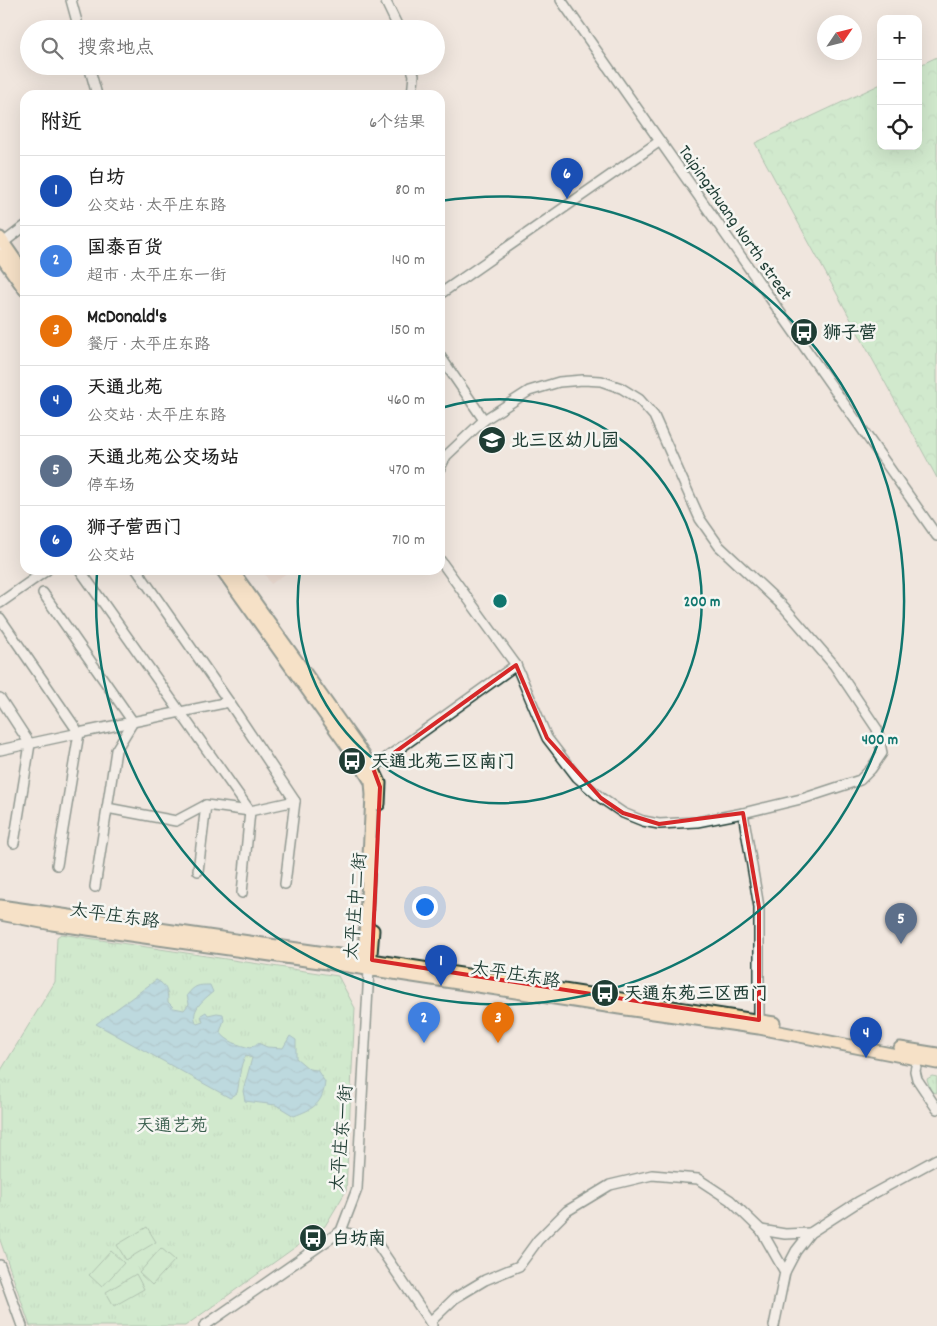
<!DOCTYPE html>
<html lang="zh">
<head>
<meta charset="utf-8">
<style>
	:root { --surface:#fff; --page:#f6f6f6; --text:#222; --muted:#767676; --line:#e0e0e0; --accent:#1f3d34 }
	body { margin:0; font-family:Dekko,"LXGW WenKai TC",sans-serif; background:var(--page); color:var(--text) }
	.controls { position:absolute; right:15px; top:15px; display:grid; overflow:hidden; border-radius:10px; box-shadow:0 5px 20px #0002 }
	.controls button { width:45px; height:45px; display:grid; place-items:center; padding:0; border:0; border-bottom:1px solid var(--line); background:var(--surface); color:var(--text); font:25px sans-serif }
	.compass { position:absolute; left:817px; top:15px; width:45px; height:45px; border-radius:50%; background:var(--surface); box-shadow:0 5px 20px #0002; rotate:55deg }
	.you { position:absolute; left:424px; top:906px; width:18px; height:18px; margin:-12px; border:4px solid #fff; border-radius:50%; background:#1a73e8; box-shadow:0 0 0 8px #1a73e833 }
	.badge { display:grid; place-items:center; width:32px; height:32px; border-radius:50%; background:var(--accent); color:#fff; font-size:16px; font-weight:700 }
	.pin { position:absolute; translate:-50% -41px; filter:drop-shadow(0 1px 2px #0008) }
	.pin::after { content:''; position:absolute; top:26px; width:18px; height:15px; background:inherit; clip-path:polygon(0 0,100% 0,50% 100%) }
	.list { margin:0; padding:0; list-style:none }
	h2 { display:flex; justify-content:space-between; align-items:center; height:65px; margin:0; padding:0 20px; font-size:21px }
	h2 small { font-size:16px; font-weight:400; color:var(--muted) }
	.list li { display:grid; grid-template-columns:32px 1fr auto; gap:15px; align-items:center; box-sizing:border-box; height:70px; padding:0 20px; border-top:1px solid var(--line) }
	.list b { display:block; font-size:19px; white-space:nowrap }
	.list p { margin:0; font-size:16px; white-space:nowrap; color:var(--muted) }
	.list em { font-size:16px; font-style:normal; color:var(--muted) }
	.icon { flex:none; width:28px; height:28px; fill:none; stroke:currentColor; stroke-width:2; stroke-linecap:round; stroke-linejoin:round }
	.map { position:relative; flex:none; width:937px; height:1326px; overflow:hidden }
	.search { position:absolute; background:var(--surface); box-shadow:0 5px 20px #0002; left:20px; top:20px; width:425px; height:55px; display:flex; align-items:center; gap:12px; box-sizing:border-box; padding:0 18px; border-radius:28px; color:var(--muted); font-size:19px }
	.panel { position:absolute; background:var(--surface); box-shadow:0 5px 20px #0002; left:20px; top:90px; width:425px; height:485px; border-radius:15px }
	.map>svg:first-child { display:block }
	.built { fill:#e9d3c6 }
	.forest { fill:url(#forest-crowns); stroke:#649676 }
	.park { fill:url(#park-tufts); stroke:#649676 }
	.garden { fill:#aaeeb9; stroke:#649676 }
	.water { fill:url(#water-waves); stroke:#58919a }
	.lines { fill:none; stroke-linecap:round; stroke-linejoin:round }
	.minor-casing { stroke:#1f3d34; stroke-width:12 }
	.major-casing { stroke:#1f3d34; stroke-width:15 }
	.minor { stroke:#f6f6f2; stroke-width:9 }
	.major { stroke:#fddcac; stroke-width:11 }
	.marked { fill:none; stroke:#d62828; stroke-width:4; stroke-linejoin:round }
	.ring { fill:none; stroke:#0f766e; stroke-width:2.5 }
	.labels { text-anchor:middle; stroke-width:5; stroke-linejoin:round; paint-order:stroke }
	.street-label { font-size:18px; fill:#1f3d34; stroke:#f6f6f2 }
	.poi-label { font-size:18px; font-weight:bold; fill:#1f3d34; stroke:#f6f6f2; text-anchor:start }
	.park-label { font-size:18px; fill:#3b604f; stroke:#f6f6f2 }
	.centre { fill:#0f766e; stroke:#f6f6f2; stroke-width:2.5 }
	.ring-label { font-size:15px; text-anchor:middle; font-weight:bold; fill:#0f766e; stroke:#f6f6f2; stroke-width:5; stroke-linejoin:round; paint-order:stroke }
</style>
</head>
<body>
<div class="map">
<svg width="937" height="1326" viewBox="0 0 937 1326">
	<defs>
		<pattern id="forest-crowns" width="20" height="18" patternUnits="userSpaceOnUse" patternTransform="scale(1.25)"><rect width="20" height="18" fill="#aaeeb9"/><path d="M2 6a3 3 0 1 1 6 0M12 15a3 3 0 1 1 6 0" fill="none" stroke="#92cda0"/></pattern>
		<pattern id="park-tufts" width="24" height="20" patternUnits="userSpaceOnUse" patternTransform="scale(1.25)"><rect width="24" height="20" fill="#aaeeb9"/><path d="M3 7l-1-3M5 7V3M7 7l1-3M15 17l-1-3M17 17v-4M19 17l1-3" fill="none" stroke="#92cda0"/></pattern>
		<pattern id="water-waves" width="16" height="10" patternUnits="userSpaceOnUse" patternTransform="scale(1.25)"><rect width="16" height="10" fill="#7ec9de"/><path d="M0 5q4-4 8 0t8 0" fill="none" stroke="#67a4b5"/></pattern>
	</defs>
	<rect width="100%" height="100%" fill="#f0e6de"/>
	<filter id="ink" filterUnits="userSpaceOnUse"><feTurbulence type="fractalNoise" baseFrequency=".02" numOctaves="2"/><feDisplacementMap in="SourceGraphic" scale="10" xChannelSelector="R" yChannelSelector="G"/><feConvolveMatrix kernelMatrix="1 2 1 2 8 2 1 2 1" color-interpolation-filters="sRGB"/></filter>
	<g filter="url(#ink)">
		<path class="built" d="M262 570H291L271 584Z"/>
		<path class="forest" d="M937 57V478L755 143 881 84V146H918V66Z"/>
		<g class="park">
			<path d="M61 934 338 976 355 1008 346 1191 325 1226 185 1326H30L0 1240V1072L55 982 57 937Z"/>
			<path d="M932 1076 937 1077V1093L931 1092 927 1079Z"/>
		</g>
		<g class="garden">
			<path d="M147 1227 156 1242 126 1260 117 1245Z"/>
			<path d="M161 1248 175 1260 152 1285 139 1273Z"/>
			<path d="M111 1251 124 1263 102 1287 89 1275Z"/>
			<path d="M136 1274 144 1289 114 1306 106 1292Z"/>
		</g>
		<path class="water" d="M156 980C166 984 168 992 168 1002L174 1008 184 1010 189 1004 187 995C195 985 198 985 210 985L213 992C203 1000 189 1011 197 1024L203 1022 201 1015 206 1012 208 1015 217 1013 223 1014 224 1020 220 1032C227 1042 239 1045 250 1048L258 1043 267 1047 283 1048 290 1036 296 1040V1058L309 1069 317 1070 325 1082C323 1104 313 1109 294 1116L276 1105 245 1101 243 1091 252 1058 246 1056C239 1064 240 1082 237 1093L230 1098 96 1024Z"/>
		<g class="lines">
			<g class="minor-casing">
				<g id="minor">
					<path d="M71 0 79 29"/>
					<path d="M385 0 399 29"/>
					<path d="M561 0 937 536"/>
					<path d="M89 66 97 95"/>
					<path d="M411 66 414 75 412 95"/>
					<path d="M2 247 3 243 25 226"/>
					<path d="M440 294 660 141"/>
					<path d="M440 356 484 420"/>
					<path d="M440 468 446 456 484 420 529 391 559 382 583 380 601 381 621 388 639 399 654 416 700 519 719 546 784 607 834 665 877 729 882 753 871 769 860 780 805 798 743 813 697 822 659 824 643 821 623 813 601 798 577 777 547 738 516 665 440 560"/>
					<path d="M80 570 250 811 242 893"/>
					<path d="M137 570 229 702 295 801 285 884"/>
					<path d="M43 593 133 722 116 750 95 887"/>
					<path d="M0 603 47 570"/>
					<path d="M0 618 79 733 229 702"/>
					<path d="M0 698 30 744 14 843"/>
					<path d="M0 750 79 733 57 865"/>
					<path d="M368 771 516 665"/>
					<path d="M107 808 176 821 206 805"/>
					<path d="M743 813 759 907V1025"/>
					<path d="M198 871 206 805 250 811 295 801"/>
					<path d="M919 1053 915 1071 917 1079 937 1109"/>
					<path d="M761 1230 785 1234 810 1233"/>
					<path d="M341 1231 376 1242 432 1325"/>
					<path d="M0 1265 22 1326"/>
					<path d="M430 1322 455 1298 485 1280 519 1266 538 1240 567 1211 610 1185 652 1175 698 1179 730 1200 761 1230 785 1272"/>
					<path d="M204 1326 341 1231 357 1189 369 970"/>
					<path d="M774 1326 785 1272 796 1251 810 1233 858 1202 937 1159"/>
				</g>
			</g>
			<g class="major-casing">
				<g id="major">
					<path d="M0 238 25 274"/>
					<path d="M0 255 25 290"/>
					<path d="M222 570 360 764 371 782 372 795 364 959 367 965"/>
					<path d="M232 570 373 768 380 783 379 804"/>
					<path d="M0 906 346 956 774 1023"/>
					<path d="M0 914 52 924 341 965 626 1009 759 1028 937 1063"/>
					<path d="M370 966 373 930"/>
					<path d="M900 1048 937 1054"/>
				</g>
			</g>
			<use href="#minor" class="minor"/>
			<use href="#major" class="major"/>
		</g>
	</g>
	<path d="M0 0H937V1326H0ZM516 665 547 738 601 798 623 813 659 824 743 813 759 907V1020L372 960 380 787 373 768Z" fill="#f0e6de" fill-opacity=".55" fill-rule="evenodd"/>
	<path class="marked" d="M516 665 547 738 601 798 623 813 659 824 743 813 759 907V1020L372 960 380 787 373 768Z"/>
	<g class="ring">
		<path d="M441 408A202 202 0 1 1 300 571"/>
		<path d="M440 201A404 404 0 1 1 97 573"/>
	</g>
	<defs>
		<g id="bus-disc" transform="scale(1.4375)"><circle r="9.5" fill="#1f3d34" stroke="#f6f6f2"/><path d="M-5-6H5V4H4V6H2V4H-2V6H-4V4H-5ZM-3.5-4V0h7V-4ZM-3.5 1.2v1.5H-2V1.2ZM2 1.2v1.5H3.5V1.2Z" fill="#fff"/></g>
		<g id="school-disc" transform="scale(1.4375)"><circle r="9.5" fill="#1f3d34" stroke="#f6f6f2"/><path d="M0-5L7-2L0 1L-7-2ZM-4 1L0 2.5L4 1V4Q0 6-4 4Z" fill="#fff"/></g>
	</defs>
	<g fill-rule="evenodd">
		<use href="#bus-disc" x="804" y="332"/>
		<use href="#school-disc" x="492" y="440"/>
		<use href="#bus-disc" x="352" y="761"/>
		<use href="#bus-disc" x="605" y="993"/>
		<use href="#bus-disc" x="313" y="1238"/>
	</g>
	<g class="labels">
		<g class="street-label">
			<text transform="translate(736 222) rotate(55)" y="6">Taipingzhuang North street</text>
			<text transform="translate(355 906) rotate(-85)" y="6">太平庄中二街</text>
			<text transform="translate(115 915) rotate(8)" y="6">太平庄东路</text>
			<text transform="translate(516 974) rotate(9)" y="6">太平庄东路</text>
			<text transform="translate(341 1138) rotate(-85)" y="6">太平庄东一街</text>
		</g>
		<g class="poi-label">
			<text x="823" y="338">狮子营</text>
			<text x="511" y="446">北三区幼儿园</text>
			<text x="371" y="767">天通北苑三区南门</text>
			<text x="624" y="999">天通东苑三区西门</text>
			<text x="332" y="1244">白坊南</text>
		</g>
		<g class="park-label">
			<text x="172" y="1131">天通艺苑</text>
		</g>
	</g>
	<circle cx="500" cy="601" r="8" class="centre"/>
	<g class="ring-label">
		<text x="702" y="606">200 m</text>
		<text x="880" y="744">400 m</text>
	</g>
</svg>
<div class="controls">
<button>+</button>
<button>−</button>
<button><svg class="icon" aria-label="locate" viewBox="0 0 24 24"><circle cx="12" cy="12" r="6"/><path d="M12 2v4M12 18v4M2 12h4M18 12h4"/></svg></button>
</div>
<svg class="compass" viewBox="-18 -18 36 36"><path d="M0-13l5 13h-10z" fill="#e53935"/><path d="M0 13l5-13h-10z" fill="#767676"/></svg>
<div class="you"></div>
<div class="pin badge" style="left:441px;top:986px;background:#1a4fb4">1</div>
<div class="pin badge" style="left:424px;top:1043px;background:#3f7fe0">2</div>
<div class="pin badge" style="left:498px;top:1043px;background:#e8710a">3</div>
<div class="pin badge" style="left:866px;top:1058px;background:#1a4fb4">4</div>
<div class="pin badge" style="left:901px;top:944px;background:#5c6f8a">5</div>
<div class="pin badge" style="left:567px;top:199px;background:#1a4fb4">6</div>
<div class="search"><svg class="icon" aria-label="search" viewBox="0 0 24 24"><circle cx="10" cy="10" r="6"/><path d="M15 15l6 6"/></svg>搜索地点</div>
<section class="panel">
<h2>附近<small>6个结果</small></h2>
<ul class="list">
<li><span class="badge" style="background:#1a4fb4">1</span><div><b>白坊</b><p>公交站 · 太平庄东路</p></div><em>80 m</em></li>
<li><span class="badge" style="background:#3f7fe0">2</span><div><b>国泰百货</b><p>超市 · 太平庄东一街</p></div><em>140 m</em></li>
<li><span class="badge" style="background:#e8710a">3</span><div><b>McDonald's</b><p>餐厅 · 太平庄东路</p></div><em>150 m</em></li>
<li><span class="badge" style="background:#1a4fb4">4</span><div><b>天通北苑</b><p>公交站 · 太平庄东路</p></div><em>460 m</em></li>
<li><span class="badge" style="background:#5c6f8a">5</span><div><b>天通北苑公交场站</b><p>停车场</p></div><em>470 m</em></li>
<li><span class="badge" style="background:#1a4fb4">6</span><div><b>狮子营西门</b><p>公交站</p></div><em>710 m</em></li>
</ul>
</section>
</div>
</body>
</html>
